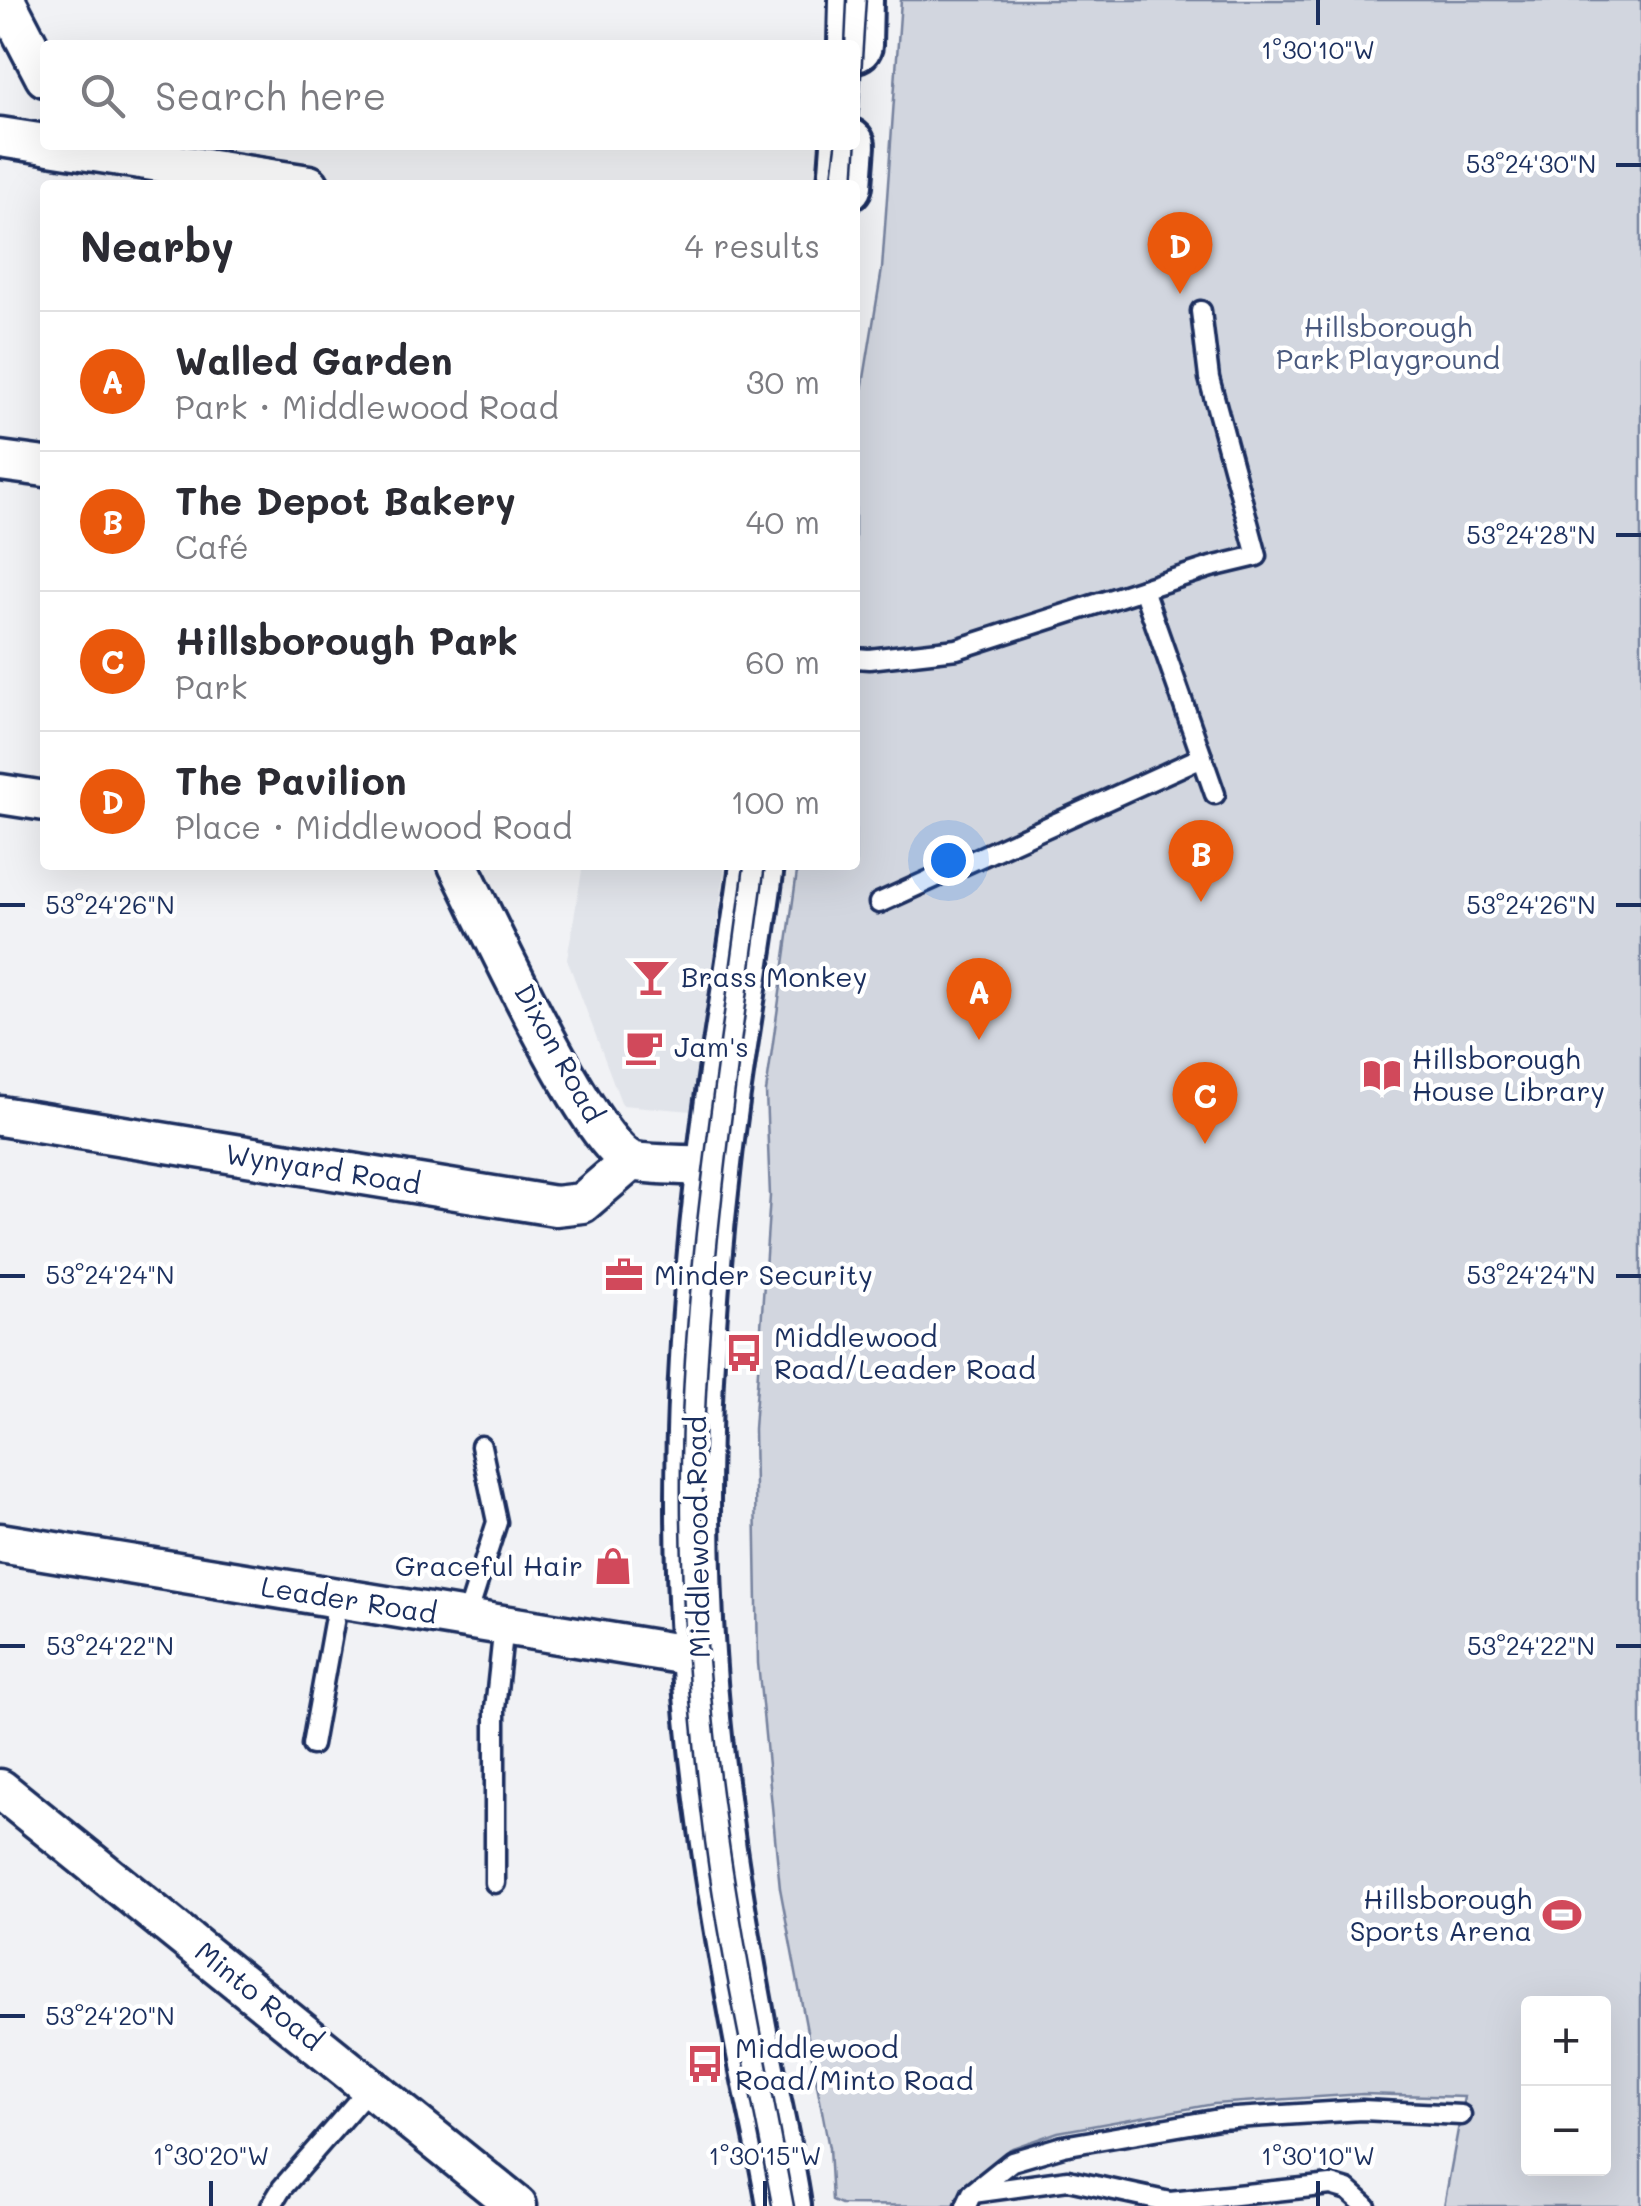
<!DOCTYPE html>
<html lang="en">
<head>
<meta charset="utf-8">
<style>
	:root { --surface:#fff; --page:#f2f2f3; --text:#2b2b33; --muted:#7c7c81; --line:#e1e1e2; --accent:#ea580c }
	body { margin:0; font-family:Mali,sans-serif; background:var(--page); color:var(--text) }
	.controls { position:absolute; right:30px; bottom:30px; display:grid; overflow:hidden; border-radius:10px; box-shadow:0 10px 40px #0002 }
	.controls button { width:90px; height:90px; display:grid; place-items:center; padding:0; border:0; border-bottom:2px solid var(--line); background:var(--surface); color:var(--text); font:50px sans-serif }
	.you { position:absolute; left:948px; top:860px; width:35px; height:35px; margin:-25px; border:8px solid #fff; border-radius:50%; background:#1a73e8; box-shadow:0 0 0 15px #1a73e833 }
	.badge { display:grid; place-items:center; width:65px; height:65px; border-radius:50%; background:var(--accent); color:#fff; font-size:32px; font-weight:700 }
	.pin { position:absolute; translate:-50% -82px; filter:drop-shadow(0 2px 5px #0008) }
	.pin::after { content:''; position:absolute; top:52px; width:35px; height:30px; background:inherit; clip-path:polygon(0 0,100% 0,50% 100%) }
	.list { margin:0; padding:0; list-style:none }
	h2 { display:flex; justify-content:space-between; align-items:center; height:130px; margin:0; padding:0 40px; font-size:42px }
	h2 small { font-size:32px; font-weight:400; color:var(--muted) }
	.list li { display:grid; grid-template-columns:65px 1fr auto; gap:30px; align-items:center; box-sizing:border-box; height:140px; padding:0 40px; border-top:2px solid var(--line) }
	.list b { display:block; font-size:38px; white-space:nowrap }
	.list p { margin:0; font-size:32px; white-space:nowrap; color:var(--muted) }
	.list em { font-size:32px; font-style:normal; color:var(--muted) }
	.icon { flex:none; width:55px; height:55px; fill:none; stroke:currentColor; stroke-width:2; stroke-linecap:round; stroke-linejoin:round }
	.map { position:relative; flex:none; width:1641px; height:2206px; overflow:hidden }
	.search { position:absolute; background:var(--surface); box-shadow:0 10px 40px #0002; left:40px; top:40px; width:820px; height:110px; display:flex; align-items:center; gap:25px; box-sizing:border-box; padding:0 35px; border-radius:10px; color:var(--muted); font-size:38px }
	.panel { position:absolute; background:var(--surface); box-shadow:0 10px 40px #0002; left:40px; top:180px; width:820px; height:690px; border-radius:10px }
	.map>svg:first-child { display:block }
	.built { fill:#e1e4ea }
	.green { fill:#d2d6df; stroke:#76829e; stroke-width:2.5; fill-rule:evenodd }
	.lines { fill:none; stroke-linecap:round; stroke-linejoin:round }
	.lane-casing { stroke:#1b2f5e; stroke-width:25 }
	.street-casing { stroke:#1b2f5e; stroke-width:45 }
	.secondary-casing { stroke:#1b2f5e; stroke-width:60 }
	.lane { stroke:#fff; stroke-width:18 }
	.street { stroke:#fff; stroke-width:38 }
	.secondary { stroke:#fff; stroke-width:52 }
	.tram { stroke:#1b2f5e; stroke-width:2.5 }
	.ticks { fill:none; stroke:#1b2f5e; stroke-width:4 }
	.labels { text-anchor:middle; stroke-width:9; stroke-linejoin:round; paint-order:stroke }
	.park-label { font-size:28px; fill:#49597e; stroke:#fff }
	.poi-label { font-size:28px; fill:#1b2f5e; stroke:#fff; text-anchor:start }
	.street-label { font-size:28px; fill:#1b2f5e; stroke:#fff }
	.ticks-label { font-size:25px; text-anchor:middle; fill:#1b2f5e; stroke:#fff; stroke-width:9; stroke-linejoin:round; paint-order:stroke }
</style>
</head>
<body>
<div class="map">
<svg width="1641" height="2206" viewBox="0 0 1641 2206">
	<rect width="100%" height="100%" fill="#f1f2f5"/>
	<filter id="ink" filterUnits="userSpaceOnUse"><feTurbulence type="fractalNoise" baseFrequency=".01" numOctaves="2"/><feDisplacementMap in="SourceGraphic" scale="20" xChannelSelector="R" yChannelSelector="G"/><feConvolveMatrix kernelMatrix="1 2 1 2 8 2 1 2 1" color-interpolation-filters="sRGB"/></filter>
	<g filter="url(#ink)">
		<path class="built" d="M583 865H725L692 1111 622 1105 567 959Z"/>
		<path class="green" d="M901 0H1641V2206H1444L1464 2097 1363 2094 1214 2104 1058 2132 1009 2149 956 2206 841 2205 832 2201 829 2148 780 1888 758 1663 754 1429 770 1196 766 1092 798 865H855V433L882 269ZM1528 2004H1604V2168H1528Z"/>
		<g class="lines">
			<g class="lane-casing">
				<g id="lane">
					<path d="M1143 589 1215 794"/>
					<path d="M855 658 869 659 957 649 1211 567 1257 556 1209 378 1201 311"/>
					<path d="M879 903 1202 757"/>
					<path d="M466 1619 497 1522 481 1446"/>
					<path d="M312 1745 338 1600"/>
					<path d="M495 1883V1709L504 1625"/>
					<path d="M973 2193 1068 2180 1170 2202 1331 2185 1348 2190 1366 2206"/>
					<path d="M271 2206 282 2188 371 2086"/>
					<path d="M966 2206 972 2193 1012 2161 1063 2146 1219 2119 1362 2110 1461 2115"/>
				</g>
			</g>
			<g class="street-casing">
				<g id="street">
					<path d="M5 0 45 77"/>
					<path d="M0 137 45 144"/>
					<path d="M49 145 309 185"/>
					<path d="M0 461 45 467"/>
					<path d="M0 794 45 801"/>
					<path d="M458 865C486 919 586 1138 630 1160 640 1165 698 1165 713 1166"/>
					<path d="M0 1116 555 1206 582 1203 631 1161"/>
					<path d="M0 1543 687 1655 698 1654"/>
					<path d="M0 1789 517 2206"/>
				</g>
			</g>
			<g class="secondary-casing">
				<g id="secondary">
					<path d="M855 45 856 0"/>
					<path d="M845 185 848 145"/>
					<path d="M757 865C744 965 725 1064 714 1164 695 1325 687 1492 698 1654 706 1785 728 1915 752 2043 762 2098 776 2151 784 2206"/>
				</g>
			</g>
			<use href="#lane" class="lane"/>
			<use href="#street" class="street"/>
			<use href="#secondary" class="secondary"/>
			<g class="tram">
				<path d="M845 45 847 0"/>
				<path d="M831 185 836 145"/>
				<path d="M854 185 866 0"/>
				<path d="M744 865C719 1063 684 1258 681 1458 679 1586 689 1715 705 1842 721 1964 750 2085 772 2206"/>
				<path d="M765 865C735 1089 700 1315 703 1541 705 1765 753 1987 794 2206"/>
			</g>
		</g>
	</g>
	<path class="ticks" d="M1318 0V25M1616 165H1641M1616 535H1641M0 905H25M1616 905H1641M0 1276H25M1616 1276H1641M0 1646H25M1616 1646H1641M0 2016H25M211 2181V2206M765 2181V2206M1318 2181V2206"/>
	<defs>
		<g id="bar-bare" transform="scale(3)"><path d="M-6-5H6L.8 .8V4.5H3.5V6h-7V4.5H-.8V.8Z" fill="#d1495b" stroke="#fff" stroke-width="2.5" paint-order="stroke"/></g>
		<g id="cafe-bare" transform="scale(3)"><path d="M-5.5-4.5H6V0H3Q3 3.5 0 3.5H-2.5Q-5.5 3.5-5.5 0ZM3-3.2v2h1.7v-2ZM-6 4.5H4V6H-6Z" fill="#d1495b" stroke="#fff" stroke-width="2.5" paint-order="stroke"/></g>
		<g id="library-bare" transform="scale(3)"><path d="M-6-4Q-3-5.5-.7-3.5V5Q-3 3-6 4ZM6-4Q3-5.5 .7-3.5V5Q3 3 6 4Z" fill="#d1495b" stroke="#fff" stroke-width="2.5" paint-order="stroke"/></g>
		<g id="office-bare" transform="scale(3)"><path d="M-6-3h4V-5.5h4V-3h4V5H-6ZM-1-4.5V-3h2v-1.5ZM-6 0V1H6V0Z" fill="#d1495b" stroke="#fff" stroke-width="2.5" paint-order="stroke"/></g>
		<g id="bus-bare" transform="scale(3)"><path d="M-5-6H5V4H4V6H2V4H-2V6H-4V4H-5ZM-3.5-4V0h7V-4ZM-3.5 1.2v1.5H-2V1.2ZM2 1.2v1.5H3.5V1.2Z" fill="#d1495b" stroke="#fff" stroke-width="2.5" paint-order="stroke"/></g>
		<g id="shop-bare" transform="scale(3)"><path d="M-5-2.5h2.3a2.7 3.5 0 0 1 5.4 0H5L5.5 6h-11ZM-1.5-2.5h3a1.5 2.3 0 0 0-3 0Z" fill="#d1495b" stroke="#fff" stroke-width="2.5" paint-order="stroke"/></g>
		<g id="stadium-bare" transform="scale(3)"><path d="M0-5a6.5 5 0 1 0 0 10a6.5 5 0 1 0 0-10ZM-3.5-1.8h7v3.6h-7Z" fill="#d1495b" stroke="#fff" stroke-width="2.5" paint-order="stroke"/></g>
	</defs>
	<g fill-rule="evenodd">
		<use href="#bar-bare" x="651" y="977"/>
		<use href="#cafe-bare" x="644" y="1047"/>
		<use href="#library-bare" x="1382" y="1075"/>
		<use href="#office-bare" x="624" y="1275"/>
		<use href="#bus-bare" x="744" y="1353"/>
		<use href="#shop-bare" x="613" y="1566"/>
		<use href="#stadium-bare" x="1562" y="1915"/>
		<use href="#bus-bare" x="705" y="2064"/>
	</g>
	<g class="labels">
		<g class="park-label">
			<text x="1388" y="337">Hillsborough<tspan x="1388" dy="32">Park Playground</tspan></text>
		</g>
		<g class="poi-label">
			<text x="681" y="987">Brass Monkey</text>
			<text x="674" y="1057">Jam's</text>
			<text x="1412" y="1069">Hillsborough<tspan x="1412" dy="32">House Library</tspan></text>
			<text x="654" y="1285">Minder Security</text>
			<text x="774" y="1347">Middlewood<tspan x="774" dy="32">Road/Leader Road</tspan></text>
			<text x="583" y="1576" text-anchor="end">Graceful Hair</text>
			<text x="1532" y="1909" text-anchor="end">Hillsborough<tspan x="1532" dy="32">Sports Arena</tspan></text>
			<text x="735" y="2058">Middlewood<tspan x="735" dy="32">Road/Minto Road</tspan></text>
		</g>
		<g class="street-label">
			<text transform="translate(559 1053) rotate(61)" y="10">Dixon Road</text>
			<text transform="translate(323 1169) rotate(9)" y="10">Wynyard Road</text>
			<text transform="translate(698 1537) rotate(-91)" y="10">Middlewood Road</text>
			<text transform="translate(349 1600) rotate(9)" y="10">Leader Road</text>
			<text transform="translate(259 1996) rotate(39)" y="10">Minto Road</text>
		</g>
	</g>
	<g class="ticks-label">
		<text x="1318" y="59">1°30'10"W</text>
		<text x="1531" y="173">53°24'30"N</text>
		<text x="1531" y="544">53°24'28"N</text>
		<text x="110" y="914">53°24'26"N</text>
		<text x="1531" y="914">53°24'26"N</text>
		<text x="110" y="1284">53°24'24"N</text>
		<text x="1531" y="1284">53°24'24"N</text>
		<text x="110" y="1655">53°24'22"N</text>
		<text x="1531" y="1655">53°24'22"N</text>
		<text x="110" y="2025">53°24'20"N</text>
		<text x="211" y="2165">1°30'20"W</text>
		<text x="765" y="2165">1°30'15"W</text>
		<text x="1318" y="2165">1°30'10"W</text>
	</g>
</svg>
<div class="controls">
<button>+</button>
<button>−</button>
</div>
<div class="you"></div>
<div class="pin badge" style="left:979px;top:1040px">A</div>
<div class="pin badge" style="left:1201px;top:902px">B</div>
<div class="pin badge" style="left:1205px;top:1144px">C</div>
<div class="pin badge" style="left:1180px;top:294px">D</div>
<div class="search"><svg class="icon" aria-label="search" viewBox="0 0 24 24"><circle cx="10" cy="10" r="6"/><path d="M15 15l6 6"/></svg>Search here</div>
<section class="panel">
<h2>Nearby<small>4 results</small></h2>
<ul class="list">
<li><span class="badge">A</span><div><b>Walled Garden</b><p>Park · Middlewood Road</p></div><em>30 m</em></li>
<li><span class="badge">B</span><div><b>The Depot Bakery</b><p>Café</p></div><em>40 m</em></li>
<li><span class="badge">C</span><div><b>Hillsborough Park</b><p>Park</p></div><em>60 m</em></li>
<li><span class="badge">D</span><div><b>The Pavilion</b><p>Place · Middlewood Road</p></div><em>100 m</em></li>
</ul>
</section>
</div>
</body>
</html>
